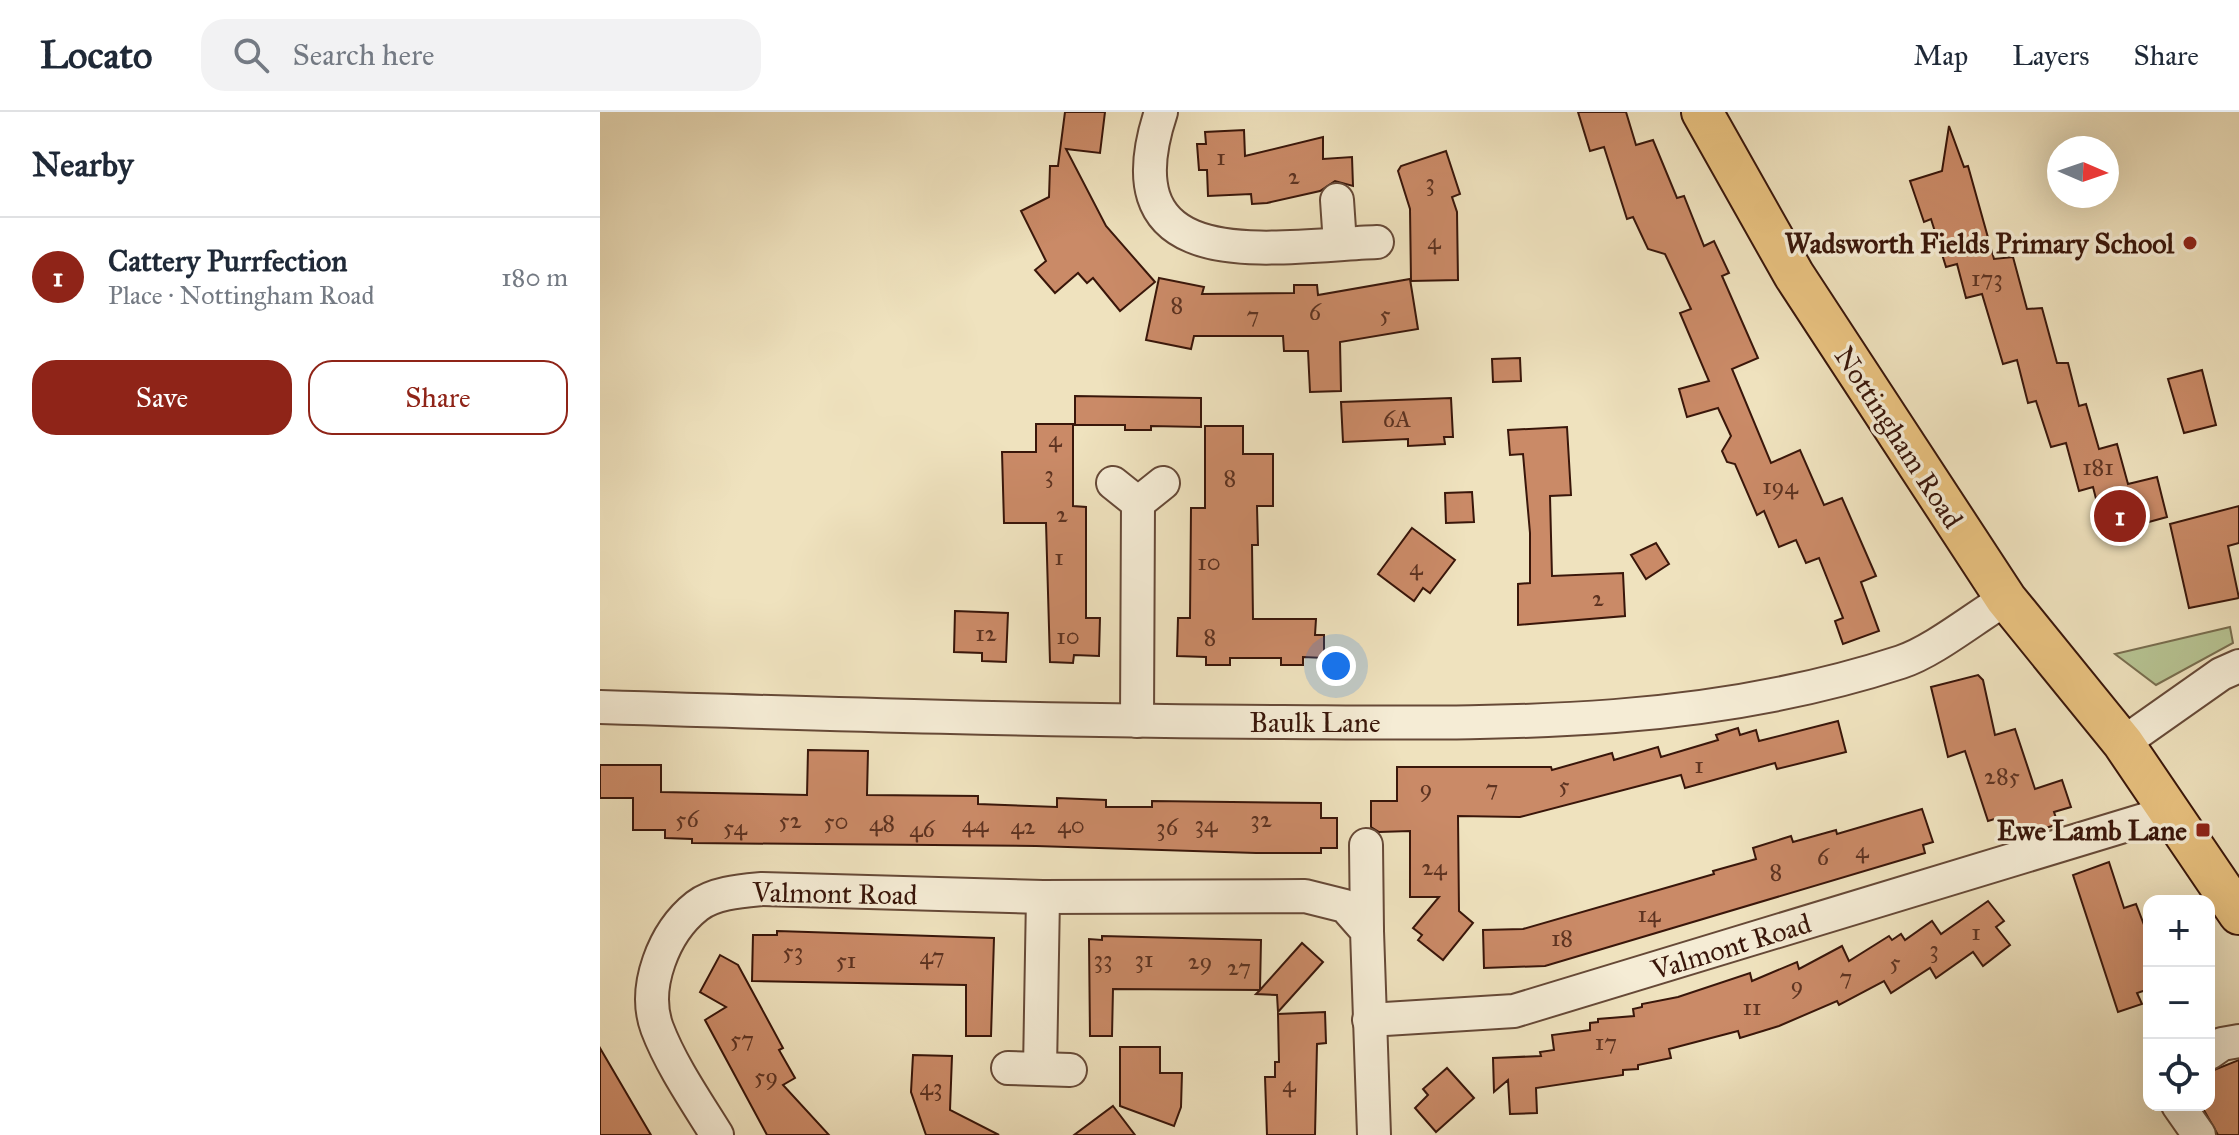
<!DOCTYPE html>
<html lang="en">
<head>
<meta charset="utf-8">
<style>
	:root { --surface:#fff; --page:#f2f2f3; --text:#1f2937; --muted:#747a83; --line:#e0e1e3; --accent:#8f2418 }
	body { margin:0; font-family:"IM FELL Great Primer",serif; background:var(--page); color:var(--text) }
	.controls { position:absolute; right:24px; bottom:24px; display:grid; overflow:hidden; border-radius:16px; box-shadow:0 8px 32px #0002 }
	.controls button { width:72px; height:72px; display:grid; place-items:center; padding:0; border:0; border-bottom:2px solid var(--line); background:var(--surface); color:var(--text); font:40px sans-serif }
	.compass { position:absolute; left:1447px; top:24px; width:72px; height:72px; border-radius:50%; background:var(--surface); box-shadow:0 8px 32px #0002; rotate:92deg }
	.you { position:absolute; left:736px; top:554px; width:28px; height:28px; margin:-20px; border:6px solid #fff; border-radius:50%; background:#1a73e8; box-shadow:0 0 0 12px #1a73e833 }
	.badge { display:grid; place-items:center; width:52px; height:52px; border-radius:50%; background:var(--accent); color:#fff; font-size:26px; font-weight:700 }
	.pin { position:absolute; translate:-50% -50%; border:4px solid #fff; box-shadow:0 2px 8px #0006 }
	.list { margin:0; padding:0; list-style:none }
	h2 { display:flex; justify-content:space-between; align-items:center; height:104px; margin:0; padding:0 32px; font-size:34px }
	h2 small { font-size:26px; font-weight:400; color:var(--muted) }
	.list li { display:grid; grid-template-columns:52px 1fr auto; gap:24px; align-items:center; box-sizing:border-box; height:120px; padding:0 32px; border-top:2px solid var(--line) }
	.list b { display:block; font-size:30px; white-space:nowrap }
	.list p { margin:0; font-size:26px; white-space:nowrap; color:var(--muted) }
	.list em { font-size:26px; font-style:normal; color:var(--muted) }
	.actions { display:flex; gap:16px; padding:24px 32px }
	.actions a { flex:1; padding:18px 0; border:2px solid var(--accent); border-radius:24px; text-align:center; font-size:28px; color:var(--accent) }
	.actions .main { background:var(--accent); color:#fff }
	.icon { flex:none; width:44px; height:44px; fill:none; stroke:currentColor; stroke-width:2; stroke-linecap:round; stroke-linejoin:round }
	.map { position:relative; flex:none; width:1639px; height:1023px; overflow:hidden }
	header { display:flex; align-items:center; gap:48px; box-sizing:border-box; height:112px; padding:0 40px; background:var(--surface); border-bottom:2px solid var(--line) }
	header strong { font-size:38px }
	nav { display:flex; gap:44px; margin-inline-start:auto; font-size:28px }
	.search { width:560px; height:72px; background:var(--page); display:flex; align-items:center; gap:20px; box-sizing:border-box; padding:0 28px; border-radius:24px; color:var(--muted); font-size:30px }
	main { display:flex }
	aside { flex:1; background:var(--surface) }
	.map>svg:first-child { display:block }
	.green { fill:#b7c493; stroke:#786d4e; stroke-width:2 }
	.building { fill:#ca8a67; stroke:#39160a; stroke-width:2 }
	.lines { fill:none; stroke-linecap:round; stroke-linejoin:round }
	.minor-casing { stroke:#664937; stroke-width:36 }
	.major-casing { stroke:#39160a; stroke-width:44 }
	.minor { stroke:#f5ecd5; stroke-width:32 }
	.major { stroke:#e8c17f; stroke-width:40 }
	.poi-dot { fill:#8f2418; stroke:#f5ecd5; stroke-width:3 }
	.labels { text-anchor:middle; stroke-width:7; stroke-linejoin:round; paint-order:stroke }
	.number-label { font-size:24px; fill:#5d3321 }
	.poi-label { font-size:28px; font-weight:bold; fill:#39160a; stroke:#f5ecd5; text-anchor:end }
	.street-label { font-size:28px; fill:#39160a; stroke:#f5ecd5 }
</style>
</head>
<body>
<header>
<strong>Locato</strong>
<div class="search"><svg class="icon" aria-label="search" viewBox="0 0 24 24"><circle cx="10" cy="10" r="6"/><path d="M15 15l6 6"/></svg>Search here</div>
<nav><a>Map</a><a>Layers</a><a>Share</a></nav>
</header>
<main>
<aside>
<h2>Nearby<small></small></h2>
<ul class="list">
<li><span class="badge">1</span><div><b>Cattery Purrfection</b><p>Place · Nottingham Road</p></div><em>180 m</em></li>
</ul>
<div class="actions"><a class="main">Save</a><a>Share</a></div>
</aside>
<div class="map">
<svg width="1639" height="1023" viewBox="0 0 1639 1023">
	<rect width="100%" height="100%" fill="#efe2be"/>
	<filter id="stains"><feTurbulence type="fractalNoise" baseFrequency=".0025" numOctaves="4"/><feColorMatrix values="0 0 0 0 .2 0 0 0 0 .09 0 0 0 0 .02 0 0 0 .5 -.17"/></filter>
	<radialGradient id="worn" r=".72"><stop offset=".6" stop-color="#630" stop-opacity="0"/><stop offset="1" stop-color="#630" stop-opacity=".3"/></radialGradient>
	<path class="green" d="M1630 515 1633 531 1556 573 1515 542Z"/>
	<g class="building">
		<path d="M465 0H505L500 41 466 37 506 114 555 170 520 199 493 166 487 171 478 161 455 181 435 158 446 149 421 99 449 85 450 54H458Z"/>
		<path d="M978 0H1026L1036 33 1053 28 1077 86 1084 84 1104 134 1114 129 1129 161 1122 164 1158 246 1132 257 1171 351 1200 338 1224 393 1242 386 1276 464 1261 470 1279 519 1243 532 1235 509 1243 506 1219 446 1206 451 1196 428 1179 435 1164 399 1157 403 1135 352 1127 350 1122 339 1131 324 1118 296 1087 305 1079 277 1109 269 1080 201 1091 197 1065 142 1048 137 1033 105 1027 107 1004 35 990 39Z"/>
		<path d="M1349 14 1364 55 1368 54 1394 147 1413 145 1427 197 1442 196 1457 251H1468L1479 294 1486 292 1499 337 1517 332 1528 372 1557 365 1567 405 1505 422 1493 375 1479 379 1466 331 1451 335 1436 289 1428 291 1417 248 1403 252 1382 182 1366 186 1357 152 1346 155 1331 107 1324 110 1310 69 1342 59Z"/>
		<path d="M644 18 645 44 723 25V47L752 45 753 74 735 69 720 79 667 91 652 92 651 82 608 84 607 58H599L597 32H606L605 20Z"/>
		<path d="M846 39 860 82 852 85 857 100 858 168 811 169 810 97 798 59 801 54Z"/>
		<path d="M559 166 604 175 602 182 694 181V173H717L718 183 810 167 818 217 740 230 741 279 710 280 708 239H684L683 224H594L591 237 546 228Z"/>
		<path d="M920 246 921 269 893 270 892 247Z"/>
		<path d="M1602 258 1616 313 1584 321 1568 267Z"/>
		<path d="M475 284 601 286V315L551 314V318H525V313H475Z"/>
		<path d="M851 286 853 325H844L845 332 808 334V327L743 330 741 290Z"/>
		<path d="M436 312H473V394L486 395V506H500L499 544 474 543 473 551 450 550 446 411H404L402 340H436Z"/>
		<path d="M605 314H643V342H673V394H657L658 433H652L653 507H716L715 523H724V546L703 545V553H681V546H630V553H606V545L577 544 578 506H590L591 396H605Z"/>
		<path d="M967 315 971 383 950 384 952 464 1023 461 1025 504 918 513V472L930 471V421L923 342 910 343 908 318Z"/>
		<path d="M872 380 874 410 846 411 845 381Z"/>
		<path d="M1639 394V431L1628 434 1639 486 1589 496 1570 412Z"/>
		<path d="M812 416 855 448 830 481 823 476 814 489 778 462Z"/>
		<path d="M1056 431 1069 452 1046 467 1031 443Z"/>
		<path d="M355 499 408 501 406 550 382 549V541L354 540Z"/>
		<path d="M1378 563 1383 568 1395 623 1415 617 1435 677 1462 668 1471 695 1454 700 1458 712 1406 729 1398 706 1388 709 1365 639 1348 645 1331 575Z"/>
		<path d="M1238 609 1246 640 1177 657 1175 651 1085 676 1081 663 920 705 858 704 859 799 873 811 843 848 818 828 822 823 813 816 839 785H810V719L779 720 771 715V689H797V655H951L952 658 1012 641 1014 648 1058 635 1061 645 1118 628 1116 623 1138 616 1140 623 1156 618 1159 629Z"/>
		<path d="M208 638 268 639 267 683 378 684V692L457 695V686L506 688V695H552V689L721 691V706H737V736H721V741H656L436 734 92 731V727L65 726V718H33V686H0V653H61V680L207 683Z"/>
		<path d="M1322 697 1333 730 1323 733 1325 741 945 854 884 856 883 818 923 817 1114 762 1113 759 1156 747 1153 736 1191 724 1193 730 1236 718 1237 722Z"/>
		<path d="M1509 750 1524 796 1536 792 1549 826V877L1537 881 1542 892 1518 900 1473 763Z"/>
		<path d="M1388 789 1404 809 1396 815 1410 833 1383 854 1373 840 1336 866 1330 856 1291 881 1284 869 1239 893 1237 889 1179 914 1140 926 1138 919 1069 937 1071 946 1038 953V957L1023 958V963L936 976 937 1001 910 1002 908 968 894 980 893 946 941 944 940 940 954 938 952 923 990 918V911L998 910V907L1034 904 1033 897 1042 895V892L1078 885 1150 861 1152 869 1197 850 1199 857 1242 834 1249 849 1289 824 1292 828 1301 822 1305 828 1332 809 1341 822Z"/>
		<path d="M177 819 394 826 391 924H366V873L152 869 153 823H177Z"/>
		<path d="M502 824 661 828 660 878 702 831 723 850 678 900 677 883 656 882 660 878 513 877 512 924H490L489 827 502 828Z"/>
		<path d="M120 843 138 853 183 936 179 938 195 966 183 973 229 1023H167L105 908 126 895 100 880Z"/>
		<path d="M725 900 726 931 717 932 715 1023H667L665 965H675V950H679L678 902Z"/>
		<path d="M520 935H560V961H582L581 995 574 1014 520 994Z"/>
		<path d="M0 936 41 1006 51 1023H0Z"/>
		<path d="M313 943 352 944 350 998 399 1023H326L311 980Z"/>
		<path d="M1639 948V1023H1618L1601 993H1609V960Z"/>
		<path d="M847 956 874 986 836 1020 815 996 828 983 823 977Z"/>
		<path d="M513 994 535 1023H474Z"/>
	</g>
	<g class="lines">
		<g class="minor-casing">
			<g id="minor">
				<path d="M561 0C505 169 674 134 777 130"/>
				<path d="M737 88 740 132"/>
				<path d="M513 371 538 391 563 371"/>
				<path d="M0 595C227 602 455 609 682 610 895 611 1096 617 1301 550 1334 539 1374 506 1406 487"/>
				<path d="M537 609 538 391"/>
				<path d="M1523 631 1621 562 1639 554"/>
				<path d="M766 733 767 819"/>
				<path d="M769 908 914 899 1570 700"/>
				<path d="M1609 941 1622 932 1639 929"/>
				<path d="M408 956 470 958"/>
				<path d="M440 957 443 785"/>
				<path d="M1578 993 1599 1023"/>
				<path d="M117 1023C96 989 71 953 57 916 42 875 64 820 97 794 114 781 141 779 162 777L443 785 705 784 745 794 767 819 774 1023"/>
			</g>
		</g>
		<g class="major-casing">
			<path id="major" d="M1102 0 1194 163 1406 487 1523 631 1639 802"/>
		</g>
		<use href="#minor" class="minor"/>
		<use href="#major" class="major"/>
	</g>
	<g class="poi-dot">
		<circle cx="1590" cy="131" r="8"/>
		<rect x="1595" y="710" width="16" height="16" rx="4"/>
	</g>
	<g class="labels">
		<g class="number-label">
			<text x="621" y="53">1</text>
			<text x="694" y="72">2</text>
			<text x="830" y="78">3</text>
			<text x="834" y="137">4</text>
			<text x="1387" y="174">173</text>
			<text x="577" y="201">8</text>
			<text x="715" y="208">6</text>
			<text x="785" y="210">5</text>
			<text x="653" y="211">7</text>
			<text x="797" y="315">6A</text>
			<text x="455" y="335">4</text>
			<text x="1498" y="363">181</text>
			<text x="449" y="370">3</text>
			<text x="630" y="374">8</text>
			<text x="1180" y="382">194</text>
			<text x="462" y="410">2</text>
			<text x="459" y="453">1</text>
			<text x="609" y="458">10</text>
			<text x="816" y="463">4</text>
			<text x="998" y="494">2</text>
			<text x="386" y="529">12</text>
			<text x="468" y="532">10</text>
			<text x="610" y="533">8</text>
			<text x="1099" y="661">1</text>
			<text x="1402" y="672">285</text>
			<text x="964" y="681">5</text>
			<text x="826" y="684">9</text>
			<text x="892" y="684">7</text>
			<text x="87" y="715">56</text>
			<text x="661" y="715">32</text>
			<text x="190" y="716">52</text>
			<text x="236" y="717">50</text>
			<text x="282" y="719">48</text>
			<text x="375" y="720">44</text>
			<text x="606" y="720">34</text>
			<text x="471" y="721">40</text>
			<text x="423" y="722">42</text>
			<text x="135" y="723">54</text>
			<text x="567" y="723">36</text>
			<text x="322" y="725">46</text>
			<text x="1262" y="746">4</text>
			<text x="1223" y="753">6</text>
			<text x="834" y="763">24</text>
			<text x="1176" y="768">8</text>
			<text x="1049" y="810">14</text>
			<text x="1376" y="828">1</text>
			<text x="962" y="834">18</text>
			<text x="1334" y="845">3</text>
			<text x="193" y="847">53</text>
			<text x="332" y="852">47</text>
			<text x="503" y="855">33</text>
			<text x="544" y="855">31</text>
			<text x="246" y="856">51</text>
			<text x="600" y="857">29</text>
			<text x="1295" y="858">5</text>
			<text x="639" y="863">27</text>
			<text x="1246" y="873">7</text>
			<text x="1197" y="881">9</text>
			<text x="1152" y="903">11</text>
			<text x="142" y="935">57</text>
			<text x="1006" y="938">17</text>
			<text x="166" y="972">59</text>
			<text x="689" y="980">4</text>
			<text x="331" y="983">43</text>
		</g>
		<g class="poi-label">
			<text x="1574" y="141">Wadsworth Fields Primary School</text>
			<text x="1587" y="728">Ewe Lamb Lane</text>
		</g>
		<g class="street-label">
			<text transform="translate(1299 325) rotate(57)" y="10">Nottingham Road</text>
			<text x="715" y="620">Baulk Lane</text>
			<text transform="translate(235 781) rotate(1)" y="10">Valmont Road</text>
			<text transform="translate(1131 834) rotate(-17)" y="10">Valmont Road</text>
		</g>
	</g>
	<rect width="100%" height="100%" filter="url(#stains)"/>
	<rect width="100%" height="100%" fill="url(#worn)"/>
</svg>
<div class="controls">
<button>+</button>
<button>−</button>
<button><svg class="icon" aria-label="locate" viewBox="0 0 24 24"><circle cx="12" cy="12" r="6"/><path d="M12 2v4M12 18v4M2 12h4M18 12h4"/></svg></button>
</div>
<svg class="compass" viewBox="-18 -18 36 36"><path d="M0-13l5 13h-10z" fill="#e53935"/><path d="M0 13l5-13h-10z" fill="#747a83"/></svg>
<div class="you"></div>
<div class="pin badge" style="left:1520px;top:404px">1</div>
</div>
</main>
</body>
</html>
